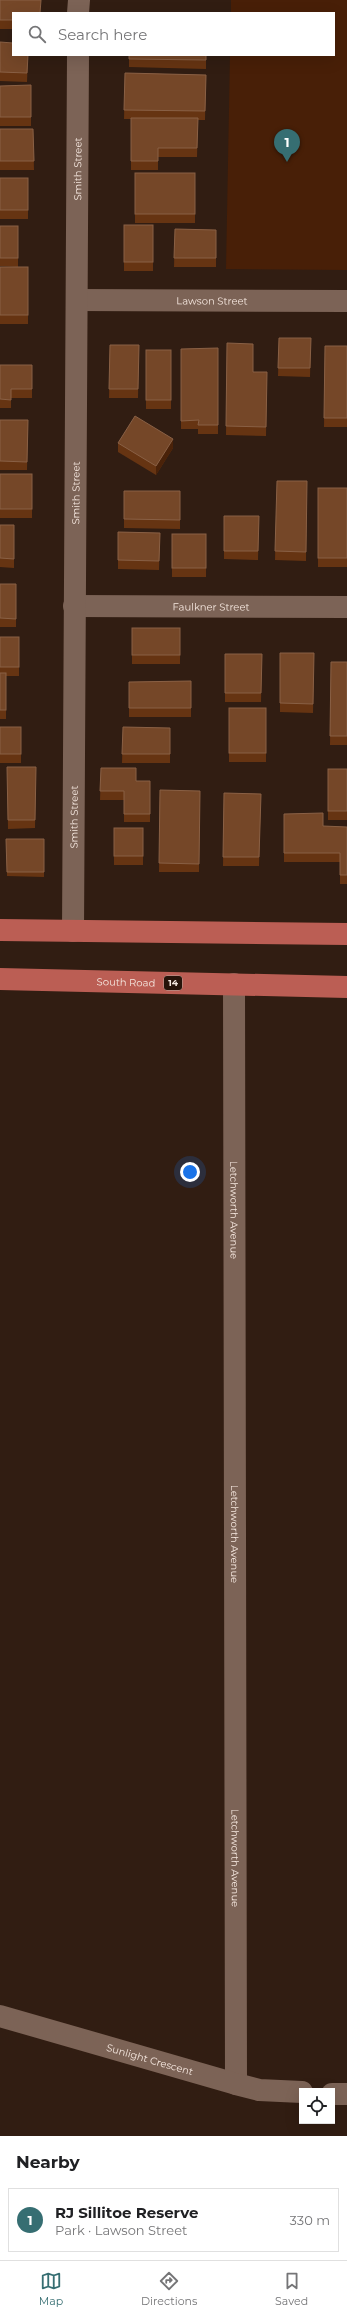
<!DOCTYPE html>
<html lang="en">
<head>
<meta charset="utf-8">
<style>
	:root { --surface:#fff; --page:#f6f6f6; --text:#202124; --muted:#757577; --line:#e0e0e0; --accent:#366e72 }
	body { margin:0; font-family:Montserrat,sans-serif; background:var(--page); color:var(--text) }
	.controls { position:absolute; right:12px; bottom:12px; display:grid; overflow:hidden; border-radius:0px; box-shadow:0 4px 16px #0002 }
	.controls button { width:36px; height:36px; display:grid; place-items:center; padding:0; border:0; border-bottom:1px solid var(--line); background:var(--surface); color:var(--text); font:20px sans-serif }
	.you { position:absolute; left:190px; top:1172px; width:14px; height:14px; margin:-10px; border:3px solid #fff; border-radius:50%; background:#1a73e8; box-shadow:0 0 0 6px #1a73e833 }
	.badge { display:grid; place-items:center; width:26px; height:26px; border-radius:50%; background:var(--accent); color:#fff; font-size:13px; font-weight:700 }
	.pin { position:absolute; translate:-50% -33px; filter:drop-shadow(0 1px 2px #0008) }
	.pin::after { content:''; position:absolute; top:21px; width:14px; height:12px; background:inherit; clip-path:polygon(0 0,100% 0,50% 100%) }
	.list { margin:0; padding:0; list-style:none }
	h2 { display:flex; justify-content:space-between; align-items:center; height:52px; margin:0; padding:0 16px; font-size:17px }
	h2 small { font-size:13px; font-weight:400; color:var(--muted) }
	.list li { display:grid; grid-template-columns:26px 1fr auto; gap:12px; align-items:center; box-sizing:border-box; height:64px; margin:0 8px 8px; padding:0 8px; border:1px solid var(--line); border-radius:0px }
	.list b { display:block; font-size:15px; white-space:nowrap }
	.list p { margin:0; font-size:13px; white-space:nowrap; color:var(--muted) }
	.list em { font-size:13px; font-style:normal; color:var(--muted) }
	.icon { flex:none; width:22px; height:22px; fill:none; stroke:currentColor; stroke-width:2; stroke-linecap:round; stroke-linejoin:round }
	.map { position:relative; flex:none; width:347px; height:2136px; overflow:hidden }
	.search { position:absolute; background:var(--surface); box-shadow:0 4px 16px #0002; left:12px; right:12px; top:12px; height:44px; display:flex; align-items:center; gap:10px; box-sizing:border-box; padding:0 14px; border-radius:0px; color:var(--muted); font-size:15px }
	.sheet { height:124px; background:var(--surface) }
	nav { display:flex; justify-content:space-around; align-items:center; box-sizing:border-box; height:56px; border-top:1px solid var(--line); background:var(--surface); font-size:11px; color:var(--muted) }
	nav a { display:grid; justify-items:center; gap:2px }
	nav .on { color:var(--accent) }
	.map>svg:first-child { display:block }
	.green { fill:#481f07 }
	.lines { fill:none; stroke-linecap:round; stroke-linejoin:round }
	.minor { stroke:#7c6356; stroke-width:22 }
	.primary { stroke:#bb5e54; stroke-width:22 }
	.wall { fill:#663412 }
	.shaded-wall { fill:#4a2209 }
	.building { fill:#754728; stroke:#896045 }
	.labels { text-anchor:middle; stroke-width:4; stroke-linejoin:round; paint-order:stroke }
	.shield { fill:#271309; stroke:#b7a79f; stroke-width:1 }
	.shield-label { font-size:9px; font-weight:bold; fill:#f5e7df }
	.street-label { font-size:10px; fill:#f5e7df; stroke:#271309 }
</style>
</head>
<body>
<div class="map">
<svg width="347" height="2136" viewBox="0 0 347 2136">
	<rect width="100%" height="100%" fill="#311d12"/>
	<path class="green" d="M231 0H347V270L226 269 230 55H334V13H231Z"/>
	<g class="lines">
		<g class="minor">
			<path d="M78 13 79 0"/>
			<path id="s1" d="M77 300 347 301"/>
			<path id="s2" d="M74 606 347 607"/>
			<path id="s3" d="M73 931 78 55"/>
			<path id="s4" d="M234 984 236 2084"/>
			<path id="s5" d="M0 2016 236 2084 259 2090 302 2092"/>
			<path d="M332 2094H347"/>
		</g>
		<g class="primary">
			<path d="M0 930 347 934"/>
			<path id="s6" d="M0 979 347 987"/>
		</g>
	</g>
	<g class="wall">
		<path d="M0 0 13 13V29H0Z"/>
		<path d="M0 42 28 55 27 82 0 81Z"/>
		<path d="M129 55H206V69L129 67Z"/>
		<path d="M125 73 206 75 205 120H198L197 157H158V170H131V119H124Z"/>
		<path d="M31 85V126H0V86Z"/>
		<path d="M0 129H33L34 170H0Z"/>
		<rect x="135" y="173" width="60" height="50"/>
		<rect x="0" y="178" width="28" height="41"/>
		<rect x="124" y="225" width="29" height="46"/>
		<path d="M0 226H18V267L0 266Z"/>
		<path d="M175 229 216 230V267H174Z"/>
		<rect x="0" y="267" width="28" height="57"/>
		<path d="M279 338H311L310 377 278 376Z"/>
		<path d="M227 343 253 372H267L266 436 226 435Z"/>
		<path d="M110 345H139L138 398H109Z"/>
		<path d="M325 346H347V427H324Z"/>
		<path d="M218 348V434H198V429H181V349Z"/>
		<rect x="146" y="350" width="25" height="59"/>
		<path d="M0 365H32V398H11V408H0Z"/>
		<path d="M0 420H28L27 470H0Z"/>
		<path d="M118 443 173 448 156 475 118 452Z"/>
		<rect x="0" y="474" width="32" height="44"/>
		<path d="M277 481H307L306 561 275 560Z"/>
		<rect x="318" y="488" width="29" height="79"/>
		<path d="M124 491H180V529L124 528Z"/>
		<path d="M224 516H259L258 560 224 559Z"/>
		<path d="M0 525H14V568L0 567Z"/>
		<path d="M118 532 160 533 159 570 118 569Z"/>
		<rect x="172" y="534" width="34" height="43"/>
		<rect x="0" y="584" width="16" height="43"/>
		<rect x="132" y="628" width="48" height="36"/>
		<path d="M0 637H19V676H6V719H0Z"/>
		<path d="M280 653H314L313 713 280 712Z"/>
		<path d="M225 654H262L261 702H225Z"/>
		<path d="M331 662H347V745H330Z"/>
		<path d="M191 681V717H129V682Z"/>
		<rect x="229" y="708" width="37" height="54"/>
		<rect x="0" y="727" width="21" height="36"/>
		<path d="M123 727 170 728V763H122Z"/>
		<path d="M7 767H36L35 828 8 829Z"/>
		<path d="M101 768 136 781H150V822H124V800H100Z"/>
		<rect x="328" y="769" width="19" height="51"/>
		<path d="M160 790 200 791 199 872H159Z"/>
		<path d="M224 793 261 794 259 866H223Z"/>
		<path d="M284 814 323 826 347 827V884H340V862H284Z"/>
		<rect x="114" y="828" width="29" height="37"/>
		<path d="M6 839H44V877L7 876Z"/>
	</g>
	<path class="shaded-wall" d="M173 439V448L156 475V466Z"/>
	<g class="building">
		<path d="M0 0H41L40 13H13V20H0Z"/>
		<path d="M0 42 13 43V55H28L27 73 0 72Z"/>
		<path d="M129 55H206V60L129 59Z"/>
		<path d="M125 73 206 75 205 111 124 110Z"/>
		<path d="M31 85V117H0V86Z"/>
		<path d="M131 118H198L197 148H158V161H131Z"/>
		<path d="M0 129H33L34 161H0Z"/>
		<rect x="135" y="173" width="60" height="41"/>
		<rect x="0" y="178" width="28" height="32"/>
		<rect x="124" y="225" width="29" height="37"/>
		<rect x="0" y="226" width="18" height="32"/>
		<path d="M175 229 216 230V258H174Z"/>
		<rect x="0" y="267" width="28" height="48"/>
		<path d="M279 338H311L310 368H278Z"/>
		<path d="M227 343 253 344V372H267L266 427 226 426Z"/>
		<path d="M110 345H139L138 389H109Z"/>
		<path d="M325 346H347V418H324Z"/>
		<path d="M218 348V425H198L199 420 181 421V349Z"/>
		<rect x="146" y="350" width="25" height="50"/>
		<path d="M0 365H32V389H11V400L0 399Z"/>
		<path d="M135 416 173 439 156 466 118 443Z"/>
		<path d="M0 420H28L27 462 0 461Z"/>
		<rect x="0" y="474" width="32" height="35"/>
		<path d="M277 481H307L306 552 275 551Z"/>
		<rect x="318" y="488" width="29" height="70"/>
		<path d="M124 491H180V520L124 519Z"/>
		<path d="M224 516H259L258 551H224Z"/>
		<path d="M0 525H14V559L0 558Z"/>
		<path d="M118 532 160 533 159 561 118 560Z"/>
		<rect x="172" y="534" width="34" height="34"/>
		<path d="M0 584H16V619L0 618Z"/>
		<rect x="132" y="628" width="48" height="27"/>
		<rect x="0" y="637" width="19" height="30"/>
		<path d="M280 653H314L313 704 280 703Z"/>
		<path d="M225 654H262L261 693H225Z"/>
		<path d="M331 662H347V736H330Z"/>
		<rect x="0" y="673" width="6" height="37"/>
		<path d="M191 681V708H129V682Z"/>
		<rect x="229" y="708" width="37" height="45"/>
		<rect x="0" y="727" width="21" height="27"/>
		<path d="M123 727 170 728V754H122Z"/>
		<path d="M7 767H36L35 820H8Z"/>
		<path d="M101 768H136V781H150V814H124V791H100Z"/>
		<rect x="328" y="769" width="19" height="42"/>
		<path d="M160 790 200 791 199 864 159 863Z"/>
		<path d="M224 793 261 794 259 857H223Z"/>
		<path d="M323 813V826L347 827V875H340V853H284V814Z"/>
		<rect x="114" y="828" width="29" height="28"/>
		<path d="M6 839H44V872H7Z"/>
	</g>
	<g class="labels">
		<rect class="shield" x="164" y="976" width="18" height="14" rx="3"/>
		<g class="shield-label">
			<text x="173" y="986">14</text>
		</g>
		<g class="street-label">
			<text dy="4" stroke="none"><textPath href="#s3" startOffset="762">Smith Street</textPath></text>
			<text dy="4" stroke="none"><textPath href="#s1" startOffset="135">Lawson Street</textPath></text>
			<text dy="4" stroke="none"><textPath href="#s3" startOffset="438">Smith Street</textPath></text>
			<text dy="4" stroke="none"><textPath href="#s2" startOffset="137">Faulkner Street</textPath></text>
			<text dy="4" stroke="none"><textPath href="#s3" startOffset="114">Smith Street</textPath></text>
			<text dy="4" stroke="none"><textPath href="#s6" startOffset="126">South Road</textPath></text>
			<text dy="4" stroke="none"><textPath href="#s4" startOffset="226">Letchworth Avenue</textPath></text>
			<text dy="4" stroke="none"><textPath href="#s4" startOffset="550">Letchworth Avenue</textPath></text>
			<text dy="4" stroke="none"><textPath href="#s4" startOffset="874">Letchworth Avenue</textPath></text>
			<text dy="4" stroke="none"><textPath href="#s5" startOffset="156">Sunlight Crescent</textPath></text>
		</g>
	</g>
</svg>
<div class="controls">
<button><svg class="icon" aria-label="locate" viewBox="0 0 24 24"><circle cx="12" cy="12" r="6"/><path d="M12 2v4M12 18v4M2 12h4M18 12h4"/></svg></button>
</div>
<div class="you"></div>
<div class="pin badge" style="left:287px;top:162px">1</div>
<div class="search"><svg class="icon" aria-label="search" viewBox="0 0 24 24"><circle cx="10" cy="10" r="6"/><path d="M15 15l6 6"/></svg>Search here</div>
</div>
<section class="sheet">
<h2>Nearby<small></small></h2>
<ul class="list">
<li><span class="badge">1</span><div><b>RJ Sillitoe Reserve</b><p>Park · Lawson Street</p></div><em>330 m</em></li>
</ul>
</section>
<nav>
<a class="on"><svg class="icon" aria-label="map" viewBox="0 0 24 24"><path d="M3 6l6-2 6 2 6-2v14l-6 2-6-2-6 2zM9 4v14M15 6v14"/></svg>Map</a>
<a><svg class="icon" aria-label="directions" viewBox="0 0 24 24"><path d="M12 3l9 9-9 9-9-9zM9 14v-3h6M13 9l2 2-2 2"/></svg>Directions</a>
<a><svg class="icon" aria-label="saved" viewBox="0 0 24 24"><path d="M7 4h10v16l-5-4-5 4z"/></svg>Saved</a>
</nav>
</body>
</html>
